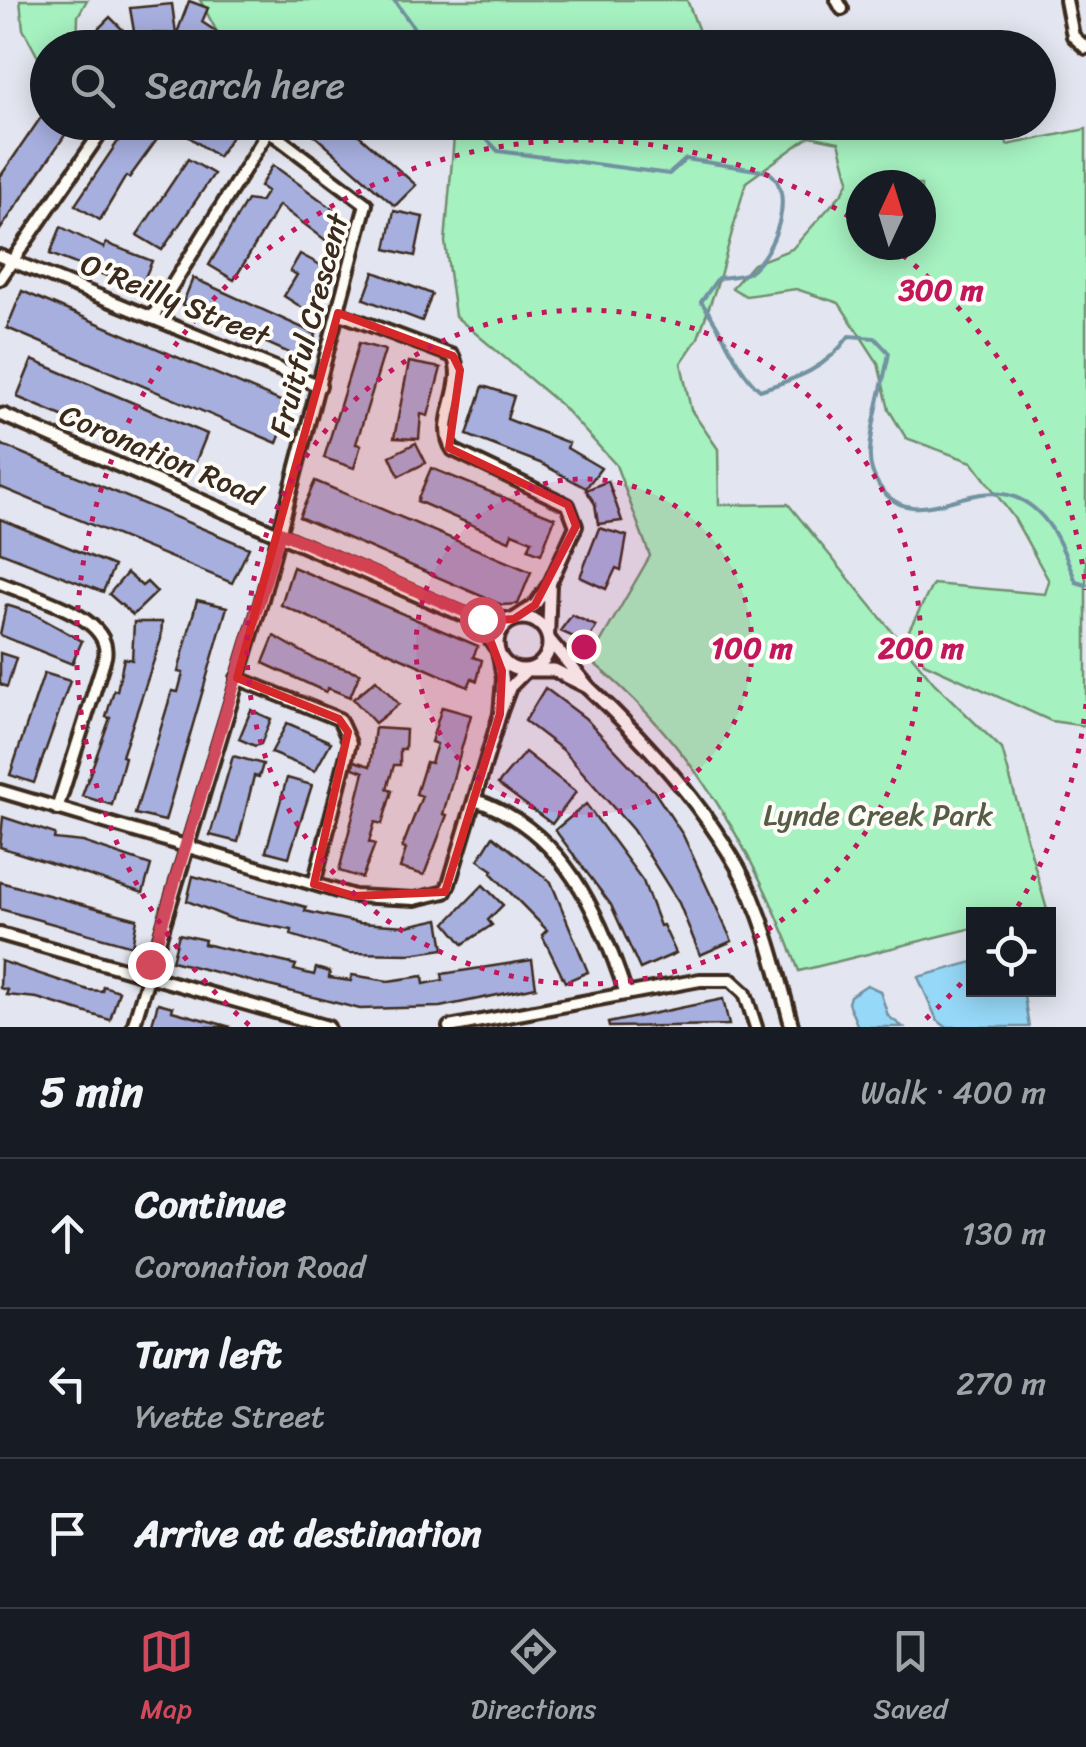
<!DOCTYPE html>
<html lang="en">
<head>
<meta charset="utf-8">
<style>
	:root { --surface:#171b24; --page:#242831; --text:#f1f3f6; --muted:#9ea1a6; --line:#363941; --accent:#d1495b }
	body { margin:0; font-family:Sriracha,sans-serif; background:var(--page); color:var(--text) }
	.controls { position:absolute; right:30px; bottom:30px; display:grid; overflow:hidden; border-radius:0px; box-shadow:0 5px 25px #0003 }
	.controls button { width:90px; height:90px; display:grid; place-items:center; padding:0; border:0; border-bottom:2px solid var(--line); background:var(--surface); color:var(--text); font:50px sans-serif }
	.compass { position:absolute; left:846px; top:170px; width:90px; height:90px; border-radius:50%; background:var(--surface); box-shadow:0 5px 25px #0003; rotate:4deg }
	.stop { position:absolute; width:30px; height:30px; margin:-22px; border:8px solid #d1495b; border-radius:50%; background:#fff }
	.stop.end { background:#d1495b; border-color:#fff; box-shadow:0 2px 10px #0008 }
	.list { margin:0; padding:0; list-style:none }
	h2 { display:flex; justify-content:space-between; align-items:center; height:130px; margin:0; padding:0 40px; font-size:42px }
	h2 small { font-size:32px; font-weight:400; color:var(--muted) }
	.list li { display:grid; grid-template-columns:65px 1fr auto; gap:30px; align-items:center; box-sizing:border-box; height:150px; padding:0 40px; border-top:2px solid var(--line) }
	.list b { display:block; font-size:38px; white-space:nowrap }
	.list p { margin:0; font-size:32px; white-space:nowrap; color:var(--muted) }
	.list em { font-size:32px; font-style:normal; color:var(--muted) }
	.icon { flex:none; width:55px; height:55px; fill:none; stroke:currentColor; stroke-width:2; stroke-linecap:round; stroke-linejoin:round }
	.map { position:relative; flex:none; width:1086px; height:1027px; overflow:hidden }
	.search { position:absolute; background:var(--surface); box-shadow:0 5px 25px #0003; left:30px; right:30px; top:30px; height:110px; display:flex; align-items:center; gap:25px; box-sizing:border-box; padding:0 35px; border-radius:55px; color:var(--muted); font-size:38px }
	.sheet { height:580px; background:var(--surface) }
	nav { display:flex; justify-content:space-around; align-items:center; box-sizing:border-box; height:140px; border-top:2px solid var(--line); background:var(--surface); font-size:28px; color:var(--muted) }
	nav a { display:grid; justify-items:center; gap:5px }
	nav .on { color:var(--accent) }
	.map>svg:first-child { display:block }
	.green { fill:#a6f1c0; stroke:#708e6f; stroke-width:2.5; fill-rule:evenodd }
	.water { fill:#96d8f8; stroke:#7292a1; stroke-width:2.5 }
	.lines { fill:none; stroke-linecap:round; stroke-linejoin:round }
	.stream { stroke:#7292a1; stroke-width:4 }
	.building { fill:#a7afdf; stroke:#3b2a1e; stroke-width:2.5 }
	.minor-casing { stroke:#3b2a1e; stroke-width:18 }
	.tertiary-casing { stroke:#3b2a1e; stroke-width:19 }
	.minor { stroke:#fdfcf7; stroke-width:10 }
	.tertiary { stroke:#fdfcf7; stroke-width:11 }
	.route { stroke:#d1495b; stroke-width:12 }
	.marked { fill:#d62828; fill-opacity:0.2; stroke:#d62828; stroke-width:8; stroke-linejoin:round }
	.ring { fill:none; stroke:#c2185b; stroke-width:5; stroke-dasharray:5 10 }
	.labels { text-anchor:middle; stroke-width:8; stroke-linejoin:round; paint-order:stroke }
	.street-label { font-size:30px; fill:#3b2a1e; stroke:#fdfcf7 }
	.park-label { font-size:30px; fill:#565c46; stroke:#fdfcf7 }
	.centre { fill:#c2185b; stroke:#fdfcf7; stroke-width:5 }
	.ring-label { font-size:30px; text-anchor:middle; font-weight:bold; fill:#c2185b; stroke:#fdfcf7; stroke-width:8; stroke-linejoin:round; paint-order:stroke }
</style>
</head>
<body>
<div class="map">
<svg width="1086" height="1027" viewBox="0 0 1086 1027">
	<rect width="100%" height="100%" fill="#e3e5f0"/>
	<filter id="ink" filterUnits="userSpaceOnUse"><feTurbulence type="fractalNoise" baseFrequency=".01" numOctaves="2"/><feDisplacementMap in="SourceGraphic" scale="20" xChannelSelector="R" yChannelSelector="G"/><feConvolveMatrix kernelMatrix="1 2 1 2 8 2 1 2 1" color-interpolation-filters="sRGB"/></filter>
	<g filter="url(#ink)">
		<g class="green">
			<path d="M20 0H87L78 16 77 47 48 48 47 74 23 29Z"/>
			<path d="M200 0H687L705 47H225Z"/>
			<path d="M1002 123 1007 145 1086 129V726L1051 721 924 663 909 630 933 584 1045 594 1049 581 1014 518 972 462 906 438 889 410 878 363 839 303 796 289 746 296 732 288 753 264 792 249 843 192 849 180 839 142 810 136 746 182 719 279 698 338 681 363 691 410 718 449 719 505 788 504 934 683 1002 749 1047 910 974 914 973 928 799 971C754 850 692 743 590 660L650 556 616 465 561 405 455 316 445 242 454 137 439 123ZM861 185H921V245H861Z"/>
		</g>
		<g class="water">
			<path d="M973 962 974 989 1023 990 1029 1027H946L937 1020 918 977Z"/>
			<path d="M867 985 880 991 888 1016 903 1027H858L848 1003 850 996Z"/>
		</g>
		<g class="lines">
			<g class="stream">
				<path d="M394 0 428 48"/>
				<path d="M470 122 498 151 669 174 686 159 769 172C797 193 774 254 749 272 741 277 727 277 718 278L701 302C724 330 734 367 760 390 798 378 826 369 849 336L875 338 889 353C883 385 872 419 870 451 869 464 873 477 880 487 913 534 963 483 1008 495 1048 505 1063 548 1076 582L1086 585"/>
			</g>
		</g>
		<g class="building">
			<path d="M189 1 208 8 202 22 220 34 215 48H194L196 40 177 33Z"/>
			<path d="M172 4 176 34 144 33 140 48H91L102 38 95 32 110 17 136 43 130 8Z"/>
			<path d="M48 107V122H74L0 230V177Z"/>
			<path d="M131 122H219L234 133 218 157 169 123 129 178 126 176 100 220 75 205Z"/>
			<path d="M299 122H344L416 185 395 206Z"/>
			<path d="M188 159 214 174 162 250 137 235Z"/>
			<path d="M273 165 344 217 328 242 279 205 234 280 209 265 247 200 260 202 267 191 260 186Z"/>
			<path d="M394 211 423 217 415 256 386 249Z"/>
			<path d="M61 227 104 248 106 243 152 261 140 289 50 254Z"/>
			<path d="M300 254 326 268 313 290 320 294 309 312 284 296 297 275 290 271Z"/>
			<path d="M374 272 432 294 422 321 364 299Z"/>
			<path d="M193 278 316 334 305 360 182 305Z"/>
			<path d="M22 291 292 406 277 443 7 328Z"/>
			<path d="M359 343 385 350 356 444 361 445 354 468 324 458Z"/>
			<path d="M32 360 207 434 192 471 17 397Z"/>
			<path d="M409 362 441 368 428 416 421 414 419 439 394 438Z"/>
			<path d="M483 386 514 396 507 419 569 443 567 448 601 468 586 488 540 463 467 435Z"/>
			<path d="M416 443 426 463 399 476 390 456Z"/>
			<path d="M0 444 249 548 232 583 0 487Z"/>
			<path d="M431 468 555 518 541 554 528 549 532 541 512 533 509 541 417 501Z"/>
			<path d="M315 481 531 572 518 604 502 605 299 517Z"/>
			<path d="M608 481 622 521 598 524 595 504 586 490Z"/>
			<path d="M0 519 114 566 103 592 0 552Z"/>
			<path d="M599 528 627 536 621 570 616 568 606 589 580 577Z"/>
			<path d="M293 567 478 646 473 657 482 660 477 681 472 678 468 687 281 605Z"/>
			<path d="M127 573 142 586 147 582 157 592 133 615 109 594Z"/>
			<path d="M197 600 227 607 165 821 135 814 172 691 178 692 183 673 178 672Z"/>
			<path d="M6 605 32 613 82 641 72 664 0 635Z"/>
			<path d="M572 615 596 626 587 643 560 631Z"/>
			<path d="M134 622H162L161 639 122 756 125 757 112 805 82 796 110 718 106 717 114 690 117 691 124 658 132 660Z"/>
			<path d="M274 636 315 659 360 673 350 697 328 688 326 692 263 663Z"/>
			<path d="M0 653 16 658 7 687 0 684Z"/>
			<path d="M44 673 70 681 34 783 10 775Z"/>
			<path d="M376 680 399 704 375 723 353 699Z"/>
			<path d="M545 688 585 718 654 791 683 835 732 941 700 955 679 903 633 830 563 750 525 721Z"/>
			<path d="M442 707 471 715 443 814 447 815 424 875 400 868 406 849 402 848 422 796 416 794 426 762 431 763 437 744 431 742Z"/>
			<path d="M251 710 271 719 261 744 255 746 239 739Z"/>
			<path d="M287 723 331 742 315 771 271 753Z"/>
			<path d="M375 728 406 730 405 749H400V765H394L387 789 392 791 382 824 375 822 369 842 375 844 362 878 339 871 364 772 353 768 354 761 370 766Z"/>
			<path d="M525 752 576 792 552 824 498 784Z"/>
			<path d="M233 756 263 764 259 777 254 776 238 842 210 835Z"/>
			<path d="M287 778 312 785 289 857 266 851Z"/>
			<path d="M586 804 643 881 660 926 663 925 676 953 640 969 611 905 555 830Z"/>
			<path d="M3 817 55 834 54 839 83 842 151 865 143 893 0 847Z"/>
			<path d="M493 836 551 882 588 972 565 982 542 935 547 930 491 873 493 870 478 860Z"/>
			<path d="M193 876 306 907 305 911 359 923 407 926 439 919 444 949 410 954 349 953 291 935 292 930 232 919 187 901Z"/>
			<path d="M0 882 137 919 132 946 0 909Z"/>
			<path d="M483 885 503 905 488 920 492 925 463 944 446 923Z"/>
			<path d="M179 934 205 940 204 944 296 965 294 970 314 975 316 968 330 972 329 978 351 981 352 975 388 981 423 976 424 984 443 980 442 974 532 960 536 987 440 1007 360 1009 172 961Z"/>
			<path d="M1 961 88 990 102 991 103 986 119 991 110 1020 37 998 6 995 8 990 0 988Z"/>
			<path d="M723 999 729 1025 609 1027 608 1023Z"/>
			<path d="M158 1003 173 1007 172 1011 231 1027H151Z"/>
		</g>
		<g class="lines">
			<g class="minor-casing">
				<g id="minor">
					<path d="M837 0 842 9"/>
					<path d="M1066 0 1073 36 1086 48"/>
					<path d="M0 256 320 386"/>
					<path d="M0 279 108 122"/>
					<path d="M338 313 453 356C468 386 434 422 453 450L568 505 576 526 550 583"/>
					<path d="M152 318 269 130"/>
					<path d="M0 583C31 596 113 616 105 657L57 809"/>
					<path d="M514 619 535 605 550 583 548 638"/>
					<path d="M499 655 503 679 500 714 510 687 527 670"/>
					<path d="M237 678 339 719 350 743 314 884"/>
					<path d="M0 791 354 896 415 899 445 892 449 884 500 714"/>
					<path d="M475 800C563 829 600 914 626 994"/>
					<path d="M0 934 328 1027"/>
					<path d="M133 1027 261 603 366 204 257 122"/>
					<path d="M449 1027 700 980H731L745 993 756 1027"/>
				</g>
			</g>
			<g class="tertiary-casing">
				<g id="tertiary">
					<path d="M3 415 464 615"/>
					<circle cx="523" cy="644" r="26"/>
					<path d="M495 646 480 624 464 615 510 620"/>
					<path d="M531 670H554L588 687 550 641"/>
					<path d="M588 687C645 740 698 798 737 866 764 914 778 974 792 1027"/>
				</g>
			</g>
			<use href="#minor" class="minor"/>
			<use href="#tertiary" class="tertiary"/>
		</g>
	</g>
	<g class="lines" filter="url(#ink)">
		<path class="route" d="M150 964 280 532 482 619"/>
	</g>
	<path class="marked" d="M338 313 453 356 460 370 449 448 568 505 576 526 535 605 514 619 483 621 502 671 500 714 445 892 354 896 314 884 348 732 339 719 237 678Z"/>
	<circle cx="584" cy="647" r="168" fill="#c2185b" fill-opacity=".12"/>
	<g class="ring">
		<circle cx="584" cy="647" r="168"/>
		<circle cx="584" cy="647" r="337"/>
		<path d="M1086 704A505 505 0 0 1 1015 911M971 972A505 505 0 0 1 919 1025M249 1025A505 505 0 0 1 859 223M891 246A505 505 0 0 1 1086 590"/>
	</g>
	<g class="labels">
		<g class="street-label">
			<text transform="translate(175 300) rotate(22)" y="10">O'Reilly Street</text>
			<text transform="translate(309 325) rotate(-75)" y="10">Fruitful Crescent</text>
			<text transform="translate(161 455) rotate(23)" y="10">Coronation Road</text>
		</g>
		<g class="park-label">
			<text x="878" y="825">Lynde Creek Park</text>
		</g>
	</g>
	<circle cx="584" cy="647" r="15" class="centre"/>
	<g class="ring-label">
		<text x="941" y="300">300 m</text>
		<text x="752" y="658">100 m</text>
		<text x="921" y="658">200 m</text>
	</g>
</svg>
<div class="controls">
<button><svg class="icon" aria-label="locate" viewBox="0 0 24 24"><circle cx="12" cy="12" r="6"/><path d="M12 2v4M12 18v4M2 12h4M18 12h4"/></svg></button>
</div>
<svg class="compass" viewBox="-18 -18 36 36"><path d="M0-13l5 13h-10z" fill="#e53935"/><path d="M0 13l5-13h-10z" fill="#9ea1a6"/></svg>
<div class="stop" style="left:482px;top:619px"></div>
<div class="stop end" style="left:150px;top:964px"></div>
<div class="search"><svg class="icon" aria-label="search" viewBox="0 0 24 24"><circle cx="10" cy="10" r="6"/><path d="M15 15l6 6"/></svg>Search here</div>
</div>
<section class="sheet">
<h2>5 min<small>Walk · 400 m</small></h2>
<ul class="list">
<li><svg class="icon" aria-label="ahead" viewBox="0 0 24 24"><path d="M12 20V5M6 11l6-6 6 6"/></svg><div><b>Continue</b><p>Coronation Road</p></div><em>130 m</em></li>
<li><svg class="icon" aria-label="left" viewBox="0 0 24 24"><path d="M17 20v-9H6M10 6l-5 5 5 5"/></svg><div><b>Turn left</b><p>Yvette Street</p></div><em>270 m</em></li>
<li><svg class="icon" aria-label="arrive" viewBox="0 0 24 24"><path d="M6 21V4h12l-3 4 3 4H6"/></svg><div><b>Arrive at destination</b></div></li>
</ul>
</section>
<nav>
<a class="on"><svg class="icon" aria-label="map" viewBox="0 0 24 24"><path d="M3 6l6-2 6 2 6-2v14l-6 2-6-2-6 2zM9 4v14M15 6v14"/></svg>Map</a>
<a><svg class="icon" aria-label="directions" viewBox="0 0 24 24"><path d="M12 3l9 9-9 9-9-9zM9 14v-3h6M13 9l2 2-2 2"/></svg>Directions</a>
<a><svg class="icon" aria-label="saved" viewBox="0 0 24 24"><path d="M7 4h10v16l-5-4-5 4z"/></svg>Saved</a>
</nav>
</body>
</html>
